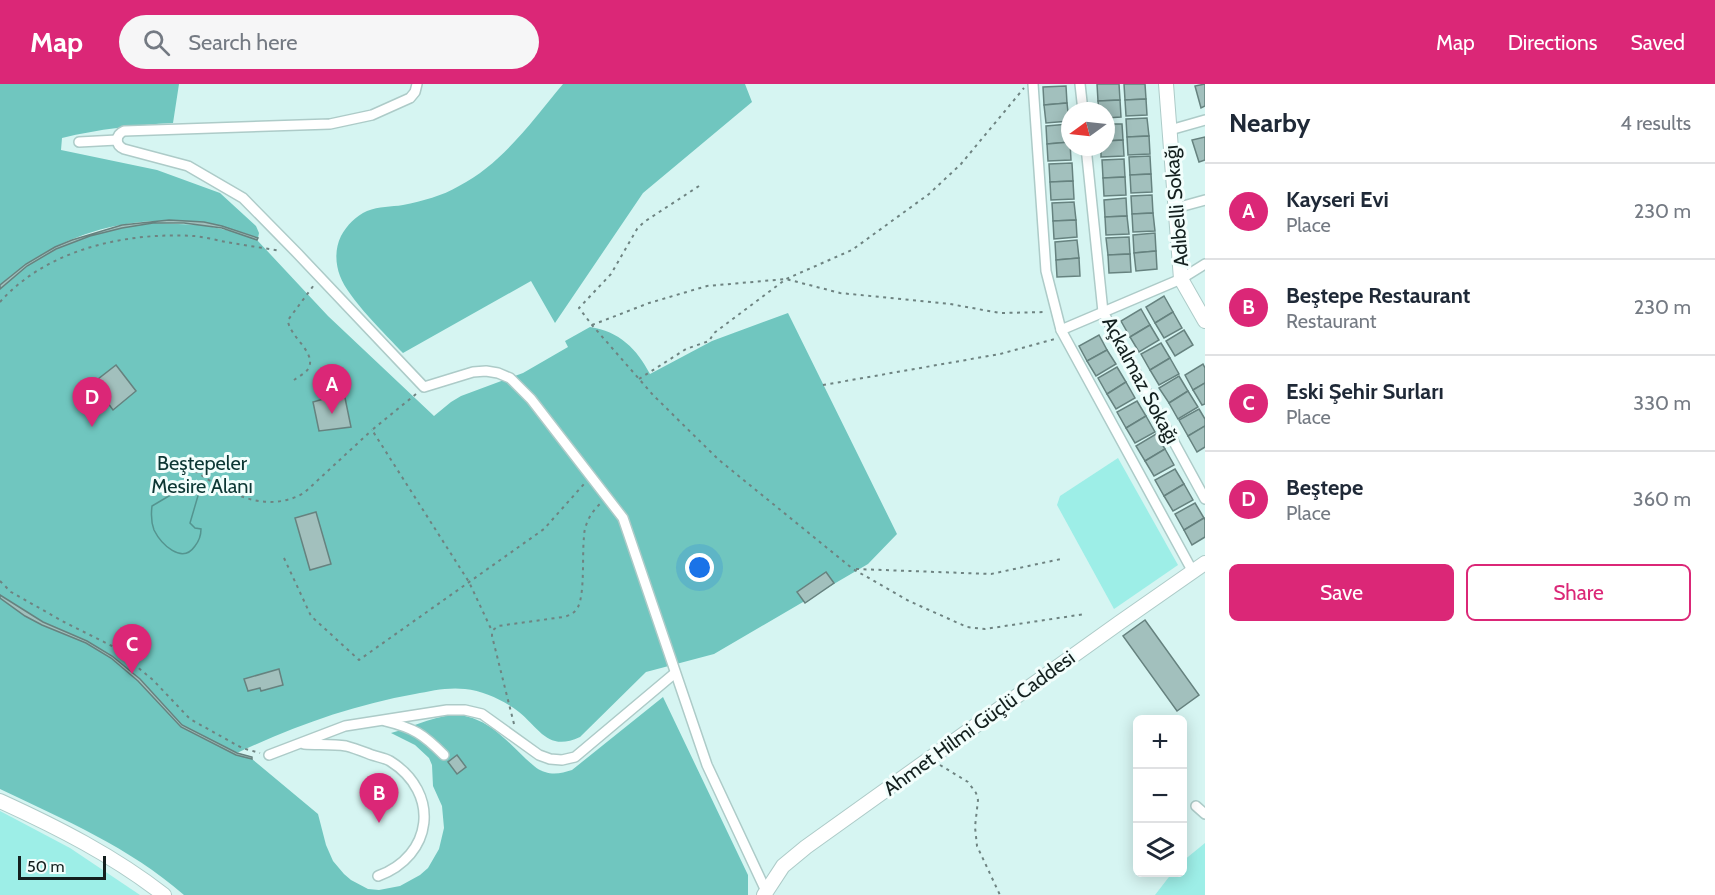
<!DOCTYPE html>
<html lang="en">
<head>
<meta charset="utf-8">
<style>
	:root { --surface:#fff; --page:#f6f6f7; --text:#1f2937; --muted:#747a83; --line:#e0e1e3; --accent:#db2777 }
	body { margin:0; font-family:Cabin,sans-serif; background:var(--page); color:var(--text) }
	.controls { position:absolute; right:18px; bottom:18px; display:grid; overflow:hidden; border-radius:9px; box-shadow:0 3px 15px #0003 }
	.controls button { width:54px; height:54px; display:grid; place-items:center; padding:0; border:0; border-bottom:2px solid var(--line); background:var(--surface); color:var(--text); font:30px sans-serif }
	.compass { position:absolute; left:1061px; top:18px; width:54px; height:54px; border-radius:50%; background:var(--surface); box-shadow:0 3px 15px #0003; rotate:255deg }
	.scale { position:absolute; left:18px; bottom:15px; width:88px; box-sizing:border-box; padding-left:6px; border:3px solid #131f1e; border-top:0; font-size:16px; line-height:21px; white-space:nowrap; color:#131f1e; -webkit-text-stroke:4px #f2fefc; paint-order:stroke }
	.you { position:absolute; left:700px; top:484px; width:21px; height:21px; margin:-15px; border:4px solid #fff; border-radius:50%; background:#1a73e8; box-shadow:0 0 0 9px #1a73e833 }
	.badge { display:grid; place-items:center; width:39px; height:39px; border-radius:50%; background:var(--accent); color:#fff; font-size:20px; font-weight:700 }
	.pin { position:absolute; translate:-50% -50px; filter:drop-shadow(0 2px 3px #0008) }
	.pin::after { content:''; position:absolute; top:32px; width:21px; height:18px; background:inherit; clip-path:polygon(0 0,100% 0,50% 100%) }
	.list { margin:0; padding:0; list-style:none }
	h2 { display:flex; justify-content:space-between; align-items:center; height:78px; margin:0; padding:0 24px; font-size:26px }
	h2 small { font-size:20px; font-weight:400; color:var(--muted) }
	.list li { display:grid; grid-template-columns:39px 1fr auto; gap:18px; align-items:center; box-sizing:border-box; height:96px; padding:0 24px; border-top:2px solid var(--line) }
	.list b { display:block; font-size:22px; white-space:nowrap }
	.list p { margin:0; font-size:20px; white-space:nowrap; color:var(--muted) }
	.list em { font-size:20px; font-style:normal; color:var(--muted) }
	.actions { display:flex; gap:12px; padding:18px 24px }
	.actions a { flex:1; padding:14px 0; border:2px solid var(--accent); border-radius:9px; text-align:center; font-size:21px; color:var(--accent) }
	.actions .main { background:var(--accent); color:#fff }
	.icon { flex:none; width:33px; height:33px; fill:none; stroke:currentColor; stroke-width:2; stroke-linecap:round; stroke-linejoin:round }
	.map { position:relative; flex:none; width:1205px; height:811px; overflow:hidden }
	header { display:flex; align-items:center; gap:36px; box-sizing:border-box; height:84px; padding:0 30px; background:var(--accent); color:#fff }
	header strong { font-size:28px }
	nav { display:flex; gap:33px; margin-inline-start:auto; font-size:21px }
	.search { width:420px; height:54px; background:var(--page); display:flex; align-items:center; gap:15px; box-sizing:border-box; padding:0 21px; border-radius:33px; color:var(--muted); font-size:22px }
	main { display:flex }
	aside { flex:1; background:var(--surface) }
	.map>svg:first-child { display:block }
	.green { fill:#9deee7 }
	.forest { fill:#70c6bf }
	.water { fill:#70c6bf; stroke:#54948f; stroke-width:1.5 }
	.building { fill:#a2c0bd; stroke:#66827f; stroke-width:1.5 }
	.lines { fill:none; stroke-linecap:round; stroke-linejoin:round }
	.street-casing { stroke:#adcbc8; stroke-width:12 }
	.secondary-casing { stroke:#adcbc8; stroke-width:16 }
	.path { stroke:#6e8381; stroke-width:2; stroke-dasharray:3 4.5; stroke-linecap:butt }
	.street { stroke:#fff; stroke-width:9 }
	.secondary { stroke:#fff; stroke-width:14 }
	.labels { text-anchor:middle; stroke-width:6; stroke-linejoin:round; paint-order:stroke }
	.street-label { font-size:20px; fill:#131f1e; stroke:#f2fefc }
	.park-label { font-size:20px; fill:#0d3734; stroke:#f2fefc }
</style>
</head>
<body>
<header>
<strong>Map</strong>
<div class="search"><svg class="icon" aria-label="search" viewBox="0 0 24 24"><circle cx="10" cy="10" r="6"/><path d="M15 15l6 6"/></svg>Search here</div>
<nav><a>Map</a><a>Directions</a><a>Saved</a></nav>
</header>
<main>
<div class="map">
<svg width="1205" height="811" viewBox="0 0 1205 811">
	<rect width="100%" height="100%" fill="#d6f5f2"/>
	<g class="green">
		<path d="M1118 374 1178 481 1114 525 1057 421 1060 412Z"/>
		<path d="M0 727 70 764 140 811H0Z"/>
		<path d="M1205 759V811H1155L1172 789 1182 788 1183 777Z"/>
	</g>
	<g class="forest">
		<path d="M0 0H179L173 39C135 41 99 45 62 54L61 66 157 86 220 109 256 142 259 149 258 154C169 120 71 137 0 201Z"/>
		<path d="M563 0H745L752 18 643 109 555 239 531 197 403 269C386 251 348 214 340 192 335 179 335 164 341 152 347 141 356 132 367 127 379 122 391 123 403 121 423 117 442 112 459 102 503 79 532 37 563 0Z"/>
		<path d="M153 139 203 141 240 149 257 156 328 232 434 332 451 318 461 312 523 289 568 263 565 257 590 243C619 247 637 265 650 290L712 257 788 229 897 450 868 480 714 570 646 588 580 653C548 668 540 645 519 628 503 616 484 607 465 605 447 603 431 607 415 610 353 621 294 642 237 669L182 641 140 595 112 572 87 557 43 538 0 511V205C9 197 19 187 29 181 66 156 109 144 153 139Z"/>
		<path d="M0 514 42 541 86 559 111 574 138 597 181 643 236 671 252 675 318 730 326 761 333 777 344 790 351 796 368 805 379 806 400 802 420 791 428 784 439 765 444 744 442 722 433 702 432 681 429 674 415 661 391 649C409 644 439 630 457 631 487 633 506 656 526 675 532 680 537 686 545 688 554 691 563 689 572 686L663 613 748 791V811H184C129 763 65 736 0 705Z"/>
	</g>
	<path class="water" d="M193 400 197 401 200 405 190 439 195 444 201 445C201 451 199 457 195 462 182 481 161 460 154 446 151 438 151 430 152 422L184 403Z"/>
	<g class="building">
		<path d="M1097 0H1119L1120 16 1098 17Z"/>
		<path d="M1124 0H1145L1146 15 1125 16Z"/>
		<path d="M1205 0V22L1201 24 1195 2Z"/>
		<path d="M1066 2 1067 19 1044 21 1043 3Z"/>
		<path d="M1146 15 1147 31 1126 32 1125 16Z"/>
		<path d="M1120 16 1121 33 1106 34V27H1099L1098 17Z"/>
		<path d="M1067 19 1069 37 1046 39 1044 21Z"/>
		<path d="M1147 34 1149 52 1127 53 1126 35Z"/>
		<path d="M1069 40 1070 58 1047 60 1046 42Z"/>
		<path d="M1106 40H1122L1123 56 1106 57Z"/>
		<path d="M1149 52 1150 70 1128 71 1127 53Z"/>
		<path d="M1205 53V76L1199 78 1192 56Z"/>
		<path d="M1123 56 1124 72 1101 73V63H1106V57Z"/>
		<path d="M1070 58 1071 76 1048 77 1047 60Z"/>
		<path d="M1150 72 1151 90 1130 91 1129 73Z"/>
		<path d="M1124 75 1125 93 1103 94 1102 76Z"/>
		<path d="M1072 79 1073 97 1050 98 1049 80Z"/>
		<path d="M1151 90 1152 108 1131 109 1130 91Z"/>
		<path d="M1125 93 1126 111 1104 112 1103 94Z"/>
		<path d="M1073 97 1074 115 1051 116 1050 98Z"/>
		<path d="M1152 111 1153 129 1132 130 1131 112Z"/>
		<path d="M1126 114 1127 132 1105 133 1104 116Z"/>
		<path d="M1074 118 1076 136 1053 137 1052 119Z"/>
		<path d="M1153 129 1155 147 1133 148 1132 130Z"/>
		<path d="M1127 132 1129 150 1106 151 1105 133Z"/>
		<path d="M169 136 204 138 222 142 258 154 257 156 222 144 184 139H153L122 144 90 152 56 165 27 182 0 205V201L26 180 55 163 72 156 122 141Z"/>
		<path d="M1076 136 1077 153 1054 155 1053 137Z"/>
		<path d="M1155 149 1156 167 1134 169 1133 151Z"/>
		<path d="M1129 153 1130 170 1108 171 1106 154Z"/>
		<path d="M1077 156 1079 174 1056 176 1055 158Z"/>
		<path d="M1156 167 1157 185 1136 187 1134 169Z"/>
		<path d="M1130 170 1131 188 1109 189 1108 171Z"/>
		<path d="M1079 174 1080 192 1057 193 1056 176Z"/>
		<path d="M1164 212 1173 228 1155 239 1146 223Z"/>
		<path d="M1141 225 1150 241 1130 253 1121 237Z"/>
		<path d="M1173 228 1182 244 1164 254 1155 239Z"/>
		<path d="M1150 241 1159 256 1139 268 1130 253Z"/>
		<path d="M1184 246 1193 261 1175 272 1166 257Z"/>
		<path d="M1099 251 1107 266 1087 277 1079 262Z"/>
		<path d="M1161 259 1170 274 1150 286 1141 270Z"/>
		<path d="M1107 266 1116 280 1096 292 1087 277Z"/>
		<path d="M1170 274 1179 290 1159 301 1150 286Z"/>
		<path d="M1203 280 1205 284V299L1193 306 1185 291Z"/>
		<path d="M116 281 136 307 113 326 93 299Z"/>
		<path d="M1117 283 1126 298 1107 310 1098 294Z"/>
		<path d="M1179 292 1188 307 1169 319 1159 304Z"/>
		<path d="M1126 298 1135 314 1116 325 1107 310Z"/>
		<path d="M1205 299V320L1202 321 1193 306Z"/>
		<path d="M1188 307 1198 323 1178 335 1169 319Z"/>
		<path d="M344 309 351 343 319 347 313 318Z"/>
		<path d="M1137 317 1146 332 1126 344 1117 328Z"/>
		<path d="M1199 325 1205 335V342L1188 352 1179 336Z"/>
		<path d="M1146 332 1155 348 1135 359 1126 344Z"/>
		<path d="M1205 342V363L1197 368 1188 352Z"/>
		<path d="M1156 350 1165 365 1145 377 1136 362Z"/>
		<path d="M1165 365 1174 381 1154 392 1145 377Z"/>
		<path d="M1175 385 1184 400 1164 412 1155 396Z"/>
		<path d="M1184 400 1193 416 1173 427 1164 412Z"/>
		<path d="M1195 419 1204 434 1184 446 1175 430Z"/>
		<path d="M316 428 331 480 310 486 295 434Z"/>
		<path d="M1204 434 1205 436V453L1192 461 1184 446Z"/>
		<path d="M826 488 834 499 805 519 797 508Z"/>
		<path d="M0 511 43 538 87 557 112 572 140 595 182 641 237 669 252 673V675L236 671 181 643 138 597 111 574 86 559 42 541 25 532 0 514Z"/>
		<path d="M1145 536 1199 611 1177 627 1123 552Z"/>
		<path d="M279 585 283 601 261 607 260 604 248 607 244 595Z"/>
		<path d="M457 671 466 683 457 690 448 678Z"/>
	</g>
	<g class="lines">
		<g class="street-casing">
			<g id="street">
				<path d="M417 0 415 8 410 14 372 31 330 40 124 47C115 51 115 61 124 65L188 82 243 114 298 170 424 303 473 288 486 287 498 289 510 294 531 315 623 434 707 681 766 807"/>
				<path d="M1033 0 1046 187 1061 246 1193 488"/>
				<path d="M1080 0 1083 27"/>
				<path d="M1170 46 1205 36"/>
				<path d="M79 58 117 56"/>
				<path d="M1086 63 1103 228 1205 415"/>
				<path d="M1176 124 1205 116"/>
				<path d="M1061 246 1181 195 1205 180"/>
				<path d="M385 637C414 644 423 650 444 671"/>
				<path d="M304 660C317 661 332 660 346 662 354 664 364 668 372 671 378 673 385 674 390 677 441 709 433 772 378 792"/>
				<path d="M269 671 345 642 447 626H465L482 630 539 671 550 675 562 676 575 673 675 589"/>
				<path d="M1196 722 1205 730"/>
			</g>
		</g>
		<g class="secondary-casing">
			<g id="secondary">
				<path d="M1166 0 1181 195 1205 237"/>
				<path d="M0 717C57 743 114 772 164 811"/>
				<path d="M764 811 783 782 806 763 1119 539 1205 479"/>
			</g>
		</g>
		<g class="path">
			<path d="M699 102 644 138 637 145 611 190 579 224 592 241 653 311 719 376 853 485 909 517 967 543 985 545 1085 530"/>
			<path d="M0 218C47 165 126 148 194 152 205 153 216 156 226 158 244 161 263 164 281 167"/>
			<path d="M592 241 649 219 707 202 786 195 840 209 950 220 1000 229 1047 228"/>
			<path d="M639 295 686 265 709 257 714 249 786 195 852 166 929 110 961 80 1024 4"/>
			<path d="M294 296C299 292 307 289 309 283 316 268 288 251 288 236L314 201"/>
			<path d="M823 301 1000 270 1055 255"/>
			<path d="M416 310 372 346 469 498 492 547"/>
			<path d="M189 383C223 406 263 432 304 409L372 346"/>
			<path d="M284 474 311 532 359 576 544 445 584 400"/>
			<path d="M856 485 991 490 1061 475"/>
			<path d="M0 497 11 508 64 538 112 562 153 596 190 635 242 664 260 669"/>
			<path d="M514 640 492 552V547L498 542 563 533C569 532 575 529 578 523 585 509 582 470 584 453 584 441 591 428 600 420"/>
			<path d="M940 681 968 698 976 709 978 716 975 743 977 762 1000 811"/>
		</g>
		<use href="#street" class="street"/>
		<use href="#secondary" class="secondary"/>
	</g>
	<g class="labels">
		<g class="street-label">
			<text transform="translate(1176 122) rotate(-95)" y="7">Adıbelli Sokağı</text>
			<text transform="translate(1141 296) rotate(62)" y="7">Açkalmaz Sokağı</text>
			<text transform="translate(979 639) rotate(-36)" y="7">Ahmet Hilmi Güçlü Caddesi</text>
		</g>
		<g class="park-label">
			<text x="202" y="386">Beştepeler<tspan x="202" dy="23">Mesire Alanı</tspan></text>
		</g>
	</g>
</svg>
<div class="controls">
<button>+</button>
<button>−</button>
<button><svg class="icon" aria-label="layers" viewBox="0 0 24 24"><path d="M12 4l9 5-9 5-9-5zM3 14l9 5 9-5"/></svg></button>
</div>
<svg class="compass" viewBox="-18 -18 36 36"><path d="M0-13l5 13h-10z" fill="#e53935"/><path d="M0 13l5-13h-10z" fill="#747a83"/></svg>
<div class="scale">50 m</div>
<div class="you"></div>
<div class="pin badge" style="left:332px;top:330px">A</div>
<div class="pin badge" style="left:379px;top:739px">B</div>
<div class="pin badge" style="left:132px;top:590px">C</div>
<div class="pin badge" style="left:92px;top:343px">D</div>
</div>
<aside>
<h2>Nearby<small>4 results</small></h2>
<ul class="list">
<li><span class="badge">A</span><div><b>Kayseri Evi</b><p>Place</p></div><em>230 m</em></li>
<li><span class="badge">B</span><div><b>Beştepe Restaurant</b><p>Restaurant</p></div><em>230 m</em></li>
<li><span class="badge">C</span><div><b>Eski Şehir Surları</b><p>Place</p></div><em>330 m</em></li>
<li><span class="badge">D</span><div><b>Beştepe</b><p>Place</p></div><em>360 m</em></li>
</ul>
<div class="actions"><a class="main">Save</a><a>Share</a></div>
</aside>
</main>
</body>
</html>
